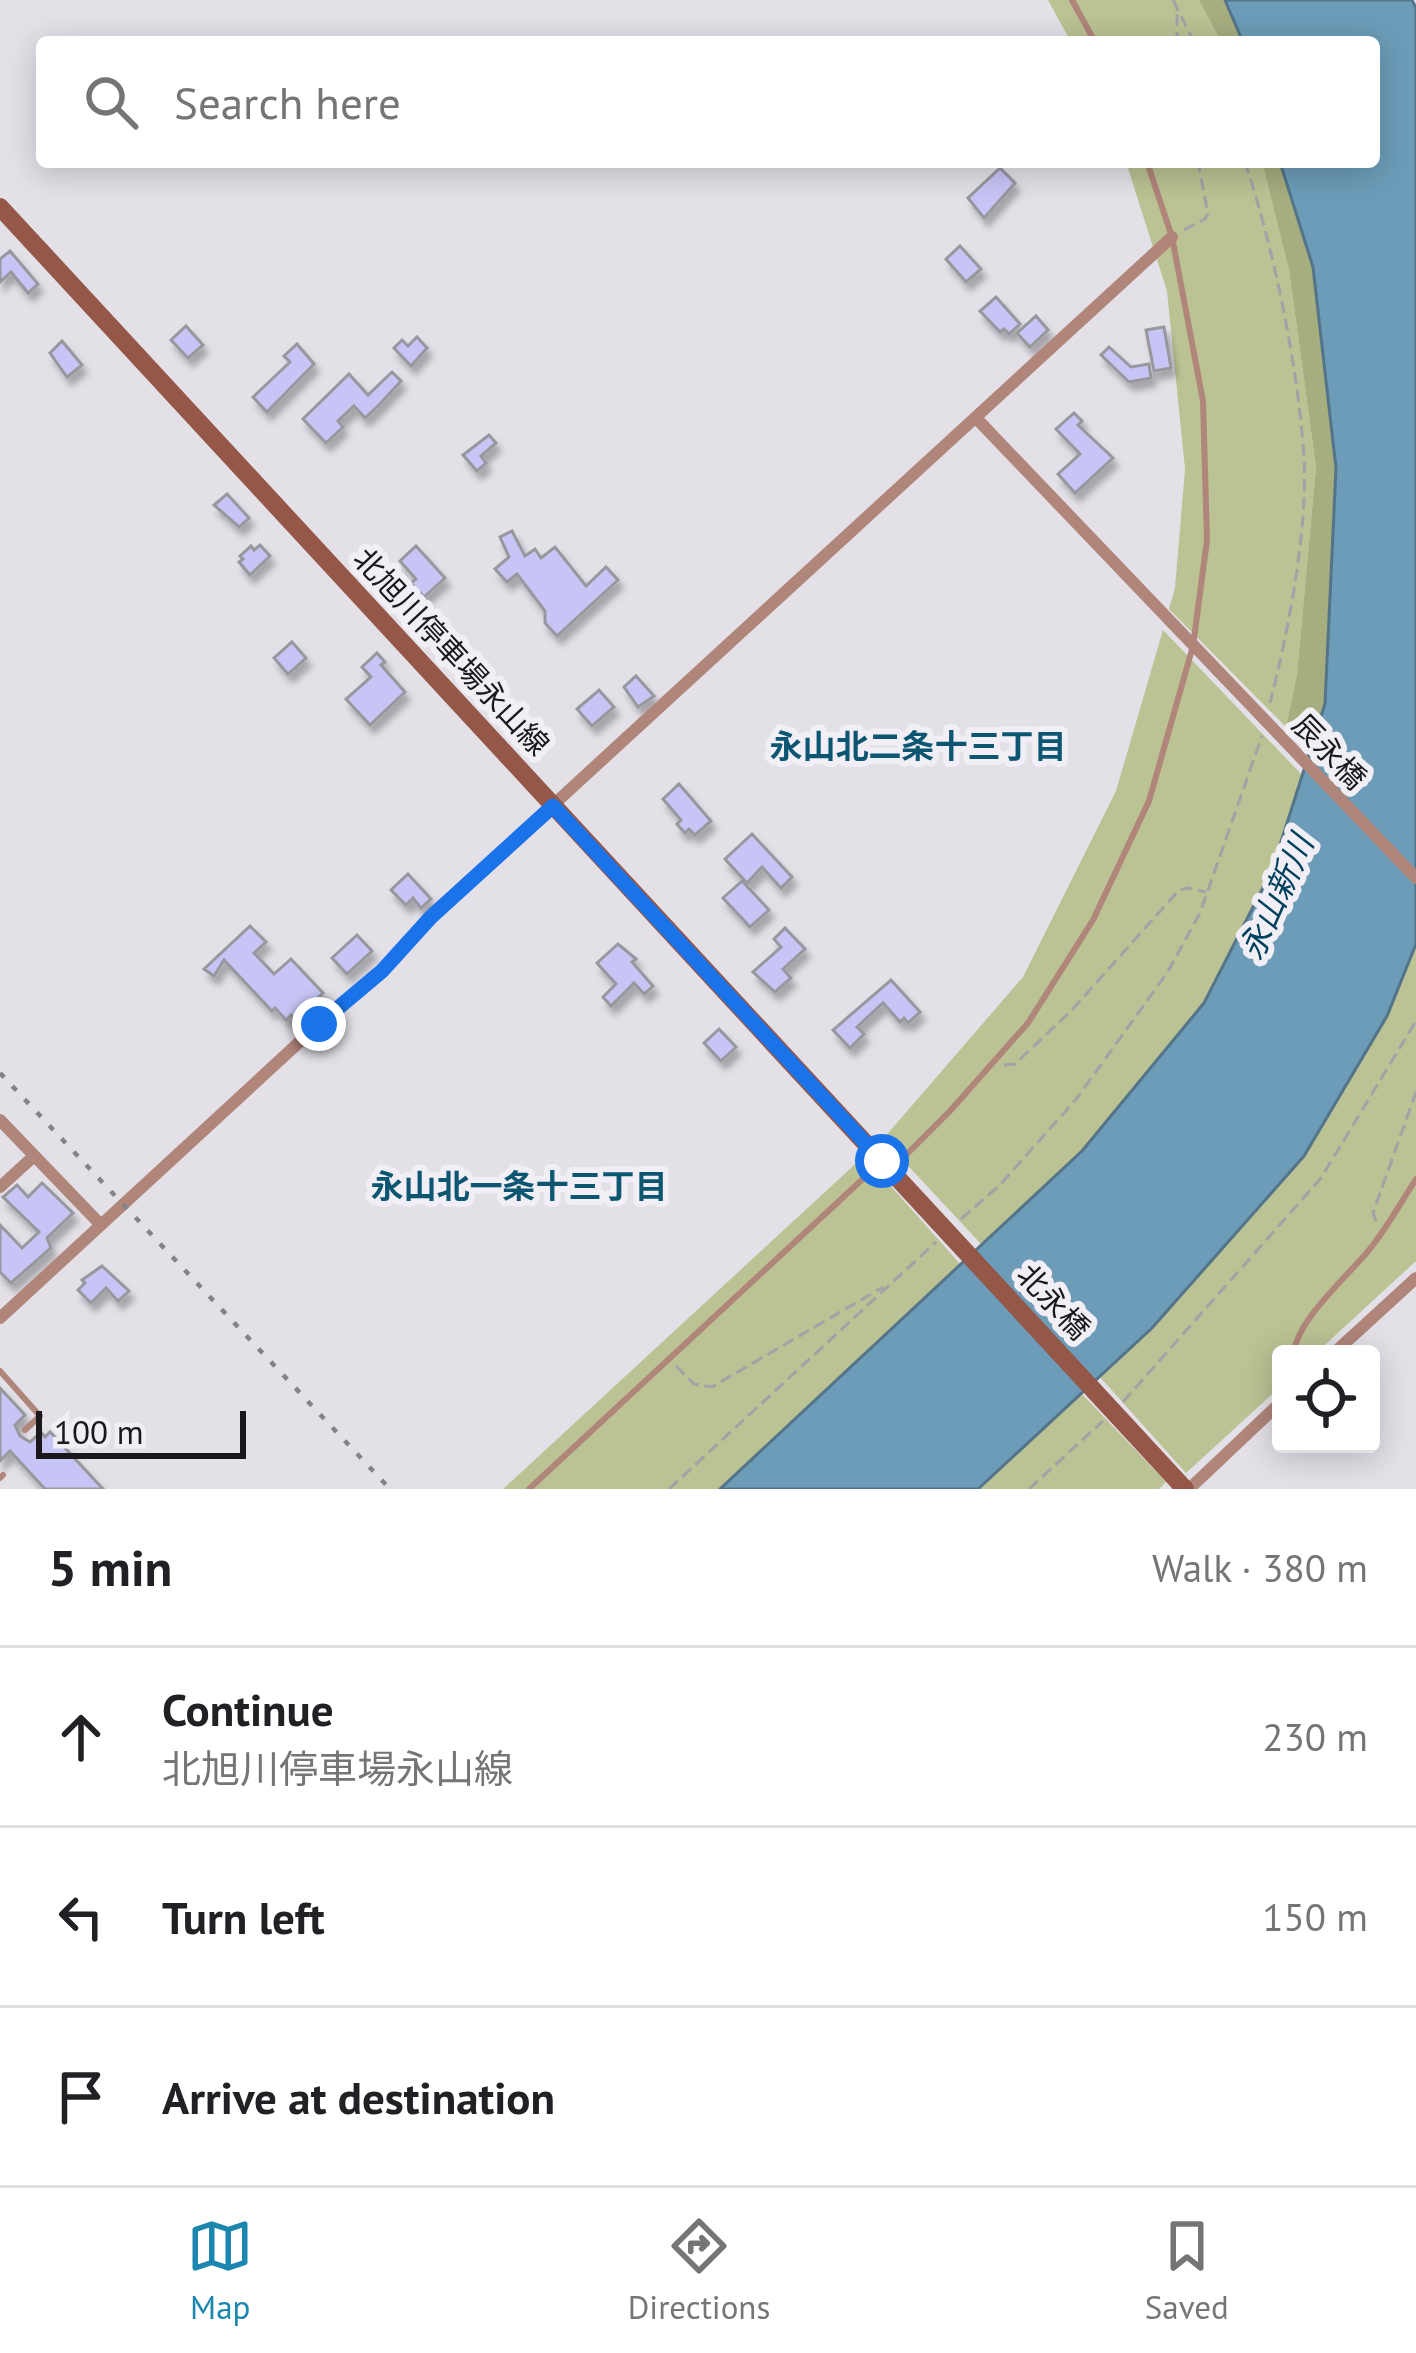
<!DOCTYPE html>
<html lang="en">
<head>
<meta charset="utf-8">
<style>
	:root { --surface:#fff; --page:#f2f2f2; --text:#202124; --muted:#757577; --line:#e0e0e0; --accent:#1c87ae }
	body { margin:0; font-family:"PT Sans","Noto Sans JP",sans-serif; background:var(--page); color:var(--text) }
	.controls { position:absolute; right:36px; bottom:36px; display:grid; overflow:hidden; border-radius:12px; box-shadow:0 6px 30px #0003 }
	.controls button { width:108px; height:108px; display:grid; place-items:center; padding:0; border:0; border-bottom:3px solid var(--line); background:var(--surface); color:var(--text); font:60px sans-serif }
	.scale { position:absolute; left:36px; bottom:30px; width:210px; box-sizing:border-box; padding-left:12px; border:6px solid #1a181b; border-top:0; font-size:33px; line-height:42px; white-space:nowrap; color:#1a181b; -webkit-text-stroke:9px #f1eef5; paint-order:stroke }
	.stop { position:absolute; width:36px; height:36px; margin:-27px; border:9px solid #1a73e8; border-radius:50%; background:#fff }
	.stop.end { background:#1a73e8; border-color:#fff; box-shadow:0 3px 12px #0008 }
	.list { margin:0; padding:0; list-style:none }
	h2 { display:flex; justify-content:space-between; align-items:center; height:156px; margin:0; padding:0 48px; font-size:51px }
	h2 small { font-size:39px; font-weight:400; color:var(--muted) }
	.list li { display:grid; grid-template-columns:78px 1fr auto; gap:36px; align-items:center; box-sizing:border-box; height:180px; padding:0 48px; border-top:3px solid var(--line) }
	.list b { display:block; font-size:45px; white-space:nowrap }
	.list p { margin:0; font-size:39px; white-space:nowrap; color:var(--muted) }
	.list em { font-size:39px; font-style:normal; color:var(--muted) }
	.icon { flex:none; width:66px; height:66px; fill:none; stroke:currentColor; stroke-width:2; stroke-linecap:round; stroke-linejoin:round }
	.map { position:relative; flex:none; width:1416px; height:1489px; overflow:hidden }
	.search { position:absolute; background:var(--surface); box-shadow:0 6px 30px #0003; left:36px; right:36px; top:36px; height:132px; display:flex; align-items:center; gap:30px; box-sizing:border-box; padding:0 42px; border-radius:12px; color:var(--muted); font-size:45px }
	.sheet { height:696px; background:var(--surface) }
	nav { display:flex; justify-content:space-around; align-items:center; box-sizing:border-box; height:168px; border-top:3px solid var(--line); background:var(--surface); font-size:33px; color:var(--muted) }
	nav a { display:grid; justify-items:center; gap:6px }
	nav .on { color:var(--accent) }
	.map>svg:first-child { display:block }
	.green { fill:#bbc293 }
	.forest { fill:#a6ad7e }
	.water { fill:#6c9cb8; stroke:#537489; stroke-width:3 }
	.building { fill:#c7c5f5; stroke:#97979e; stroke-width:3; filter:url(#shadow) }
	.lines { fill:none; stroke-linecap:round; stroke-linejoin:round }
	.path { stroke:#a4a1a7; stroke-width:3; stroke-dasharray:12 6; stroke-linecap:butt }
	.service { stroke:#b0857a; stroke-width:6 }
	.minor { stroke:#b0857a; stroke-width:12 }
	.secondary { stroke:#955748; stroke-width:18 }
	.rail { stroke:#858288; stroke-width:4.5; stroke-dasharray:6 12; stroke-linecap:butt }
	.route { stroke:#1a73e8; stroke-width:15 }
	.labels { text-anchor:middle; stroke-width:12; stroke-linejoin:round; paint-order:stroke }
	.street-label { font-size:30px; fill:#1a181b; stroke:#f1eef5 }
	.neighbourhood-label { font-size:33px; font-weight:bold; fill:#0c5672; stroke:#f1eef5 }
	.water-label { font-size:33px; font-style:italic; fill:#00425e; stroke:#f1eef5 }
</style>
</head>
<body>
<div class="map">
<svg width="1416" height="1489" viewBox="0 0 1416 1489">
	<defs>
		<filter id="shadow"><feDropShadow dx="4.5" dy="8" stdDeviation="3" flood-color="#0004"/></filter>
	</defs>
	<rect width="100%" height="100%" fill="#e4e0e8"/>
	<g class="green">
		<path d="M1048 0H1199L1221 42H1071Z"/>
		<path d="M1126 162H1262L1289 270 1316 467 1297 674 1286 727 1169 609 1175 588 1185 469 1167 291Z"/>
		<path d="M1163 630 1302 775 1272 869 1204 1003 1081 1151 982 1245 883 1139 1023 977 1116 791Z"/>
		<path d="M1416 944V1261L1315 1354H1281V1386L1186 1473 1099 1376 1152 1328 1305 1156 1387 1016Z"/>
		<path d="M864 1156 961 1265 721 1489H503Z"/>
		<path d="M1081 1393 1166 1482 1159 1489H978Z"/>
	</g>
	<g class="forest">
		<path d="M1199 0H1225L1243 42H1221Z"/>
		<path d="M1262 162H1280L1313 267 1336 468 1325 704 1311 748 1286 727 1297 674 1316 467 1289 270Z"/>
	</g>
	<path class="water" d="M1225 0H1412L1416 8V944L1387 1016 1304 1156 1152 1328 978 1489H720L1082 1151 1204 1003 1272 870 1325 704 1336 468 1313 267 1280 162H1374V42H1243Z"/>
	<g class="building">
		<path d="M1000 168 1015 183 984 218 968 198Z"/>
		<path d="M960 246 981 269 966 282 946 259Z"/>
		<path d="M10 251 38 284 28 293 11 272 0 282V259Z"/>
		<path d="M996 297 1020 324 1009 334 1004 329 1000 332 980 311Z"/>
		<path d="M1036 316 1048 330 1030 347 1017 333Z"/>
		<path d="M186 326 203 345 188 358 171 340Z"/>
		<path d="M1164 327 1171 368 1154 371 1146 330Z"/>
		<path d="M417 337 427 348 411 366 394 348 402 340 408 346Z"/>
		<path d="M62 341 82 365 67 377 50 353Z"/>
		<path d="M297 344 314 364 267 412 253 397 290 362 284 356Z"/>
		<path d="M1109 347 1131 367 1149 364 1151 378 1129 382 1101 355Z"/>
		<path d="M392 372 401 381 378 406 365 418 354 406 338 421 343 427 326 443 303 419 349 374 368 395Z"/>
		<path d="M1074 413 1082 421 1078 425 1113 458 1075 493 1058 474 1080 454 1056 429Z"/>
		<path d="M489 435 496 443 481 456 486 463 477 471 463 455Z"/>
		<path d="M227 494 249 518 239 527 214 505Z"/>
		<path d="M512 531 525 556 535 549 541 558 555 547 586 586 606 567 618 580 557 636 545 623V611L517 574 507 582 495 569 509 557 500 537Z"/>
		<path d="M260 545 270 556 250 575 239 562 243 559 240 556 251 546 254 550Z"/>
		<path d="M416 546 445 578 424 597 411 583 416 579 400 561Z"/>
		<path d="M292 642 306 658 288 674 274 658Z"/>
		<path d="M377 653 385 662 381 665 405 692 370 725 346 699 371 677 362 667Z"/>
		<path d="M636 676 654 696 638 707 624 687Z"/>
		<path d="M599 690 614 707 592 726 577 709Z"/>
		<path d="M679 784 711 821 695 835 689 829 685 833 677 824 681 820 663 799Z"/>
		<path d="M752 834 792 877 781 888 762 867 747 883 725 859Z"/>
		<path d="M408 874 431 899 421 908 413 898 406 905 391 890Z"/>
		<path d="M742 881 769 910 750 927 723 898Z"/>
		<path d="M250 926 266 942 254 953 274 974 291 959 323 993 295 1019 291 1015 286 1020 275 1008 272 1011 224 960 214 976 204 969Z"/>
		<path d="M785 928 805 949 783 969 791 978 775 992 753 972 781 947 774 939Z"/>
		<path d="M357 935 372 951 347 974 332 958Z"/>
		<path d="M618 944 636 959 632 962 653 986 644 994 634 983 611 1006 603 997 616 984 597 963Z"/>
		<path d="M891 980 920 1012 908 1023 904 1018 900 1022 883 1003 857 1027 864 1034 850 1048 833 1030Z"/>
		<path d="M719 1029 736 1047 721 1061 704 1043Z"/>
		<path d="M42 1183 73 1213 47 1238 51 1248 11 1283 0 1272V1225L22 1248 39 1232 3 1197 17 1185 28 1197Z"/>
		<path d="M102 1266 129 1291 118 1301 106 1288 91 1303 78 1290 85 1283 82 1280Z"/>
		<path d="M0 1388 25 1415 15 1425 20 1436 30 1442 41 1432 45 1437 50 1432 103 1489H45L10 1451 0 1461Z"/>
	</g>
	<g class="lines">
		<g class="path">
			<path d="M1173 0 1194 42"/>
			<path d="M1177 14V42"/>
			<path d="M1245 162C1274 250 1298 365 1304 458 1308 530 1288 633 1270 703"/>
			<path d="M1184 230 1205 219 1208 214 1198 162"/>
			<path d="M1004 1065 1015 1064 1072 1010 1179 890 1187 888 1206 892"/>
			<path d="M961 1219 1000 1185 1077 1098 1167 973 1200 913 1262 736"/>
			<path d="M1376 1221 1373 1213 1416 1092"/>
			<path d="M676 1366 694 1384 712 1387 883 1287"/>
			<path d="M1123 1402 1321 1178 1416 1021"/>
			<path d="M669 1489 936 1242"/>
			<path d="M1029 1489 1103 1421"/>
		</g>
		<g class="service">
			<path d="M1072 0 1095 42"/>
			<path d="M893 1168 950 1111 1028 1023 1093 920 1149 801 1193 646 1207 540 1203 401 1172 237 1147 162"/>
			<path d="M1294 1354C1296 1319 1352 1273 1373 1245 1389 1224 1402 1201 1416 1179"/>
			<path d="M0 1371 40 1416 25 1430"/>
			<path d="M0 1478 3 1475"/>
			<path d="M529 1489 880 1163"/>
		</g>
		<g class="minor">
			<path d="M977 419 1416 878"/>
			<path d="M0 1120 100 1224"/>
			<path d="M0 1187 34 1156"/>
			<path d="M0 1318 319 1024 382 971 431 917 1172 237"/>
			<path d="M1333 1354 1416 1278"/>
			<path d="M1189 1489 1281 1402"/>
		</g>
		<path class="secondary" d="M0 207 1185 1489"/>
		<path class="rail" d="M0 1073 390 1489"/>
	</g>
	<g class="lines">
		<path class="route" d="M319 1024 382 971 431 917 553 806 882 1161"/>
	</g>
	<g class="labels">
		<g class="street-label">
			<text transform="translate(451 652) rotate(47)" y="10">北旭川停車場永山線</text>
			<text transform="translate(1329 752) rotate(46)" y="10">辰永橋</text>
			<text transform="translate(1053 1302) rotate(47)" y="10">北永橋</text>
		</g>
		<g class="neighbourhood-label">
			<text x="918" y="758">永山北二条十三丁目</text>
			<text x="519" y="1198">永山北一条十三丁目</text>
		</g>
		<g class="water-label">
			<text transform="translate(1276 897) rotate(-66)" y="12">永山新川</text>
		</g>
	</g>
</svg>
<div class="controls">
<button><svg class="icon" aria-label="locate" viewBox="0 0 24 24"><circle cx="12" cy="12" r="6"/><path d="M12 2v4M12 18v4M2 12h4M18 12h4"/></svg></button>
</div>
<div class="scale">100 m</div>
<div class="stop" style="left:882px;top:1161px"></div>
<div class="stop end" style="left:319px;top:1024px"></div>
<div class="search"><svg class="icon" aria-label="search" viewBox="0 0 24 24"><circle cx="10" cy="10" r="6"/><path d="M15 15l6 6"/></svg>Search here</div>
</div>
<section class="sheet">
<h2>5 min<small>Walk · 380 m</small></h2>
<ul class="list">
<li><svg class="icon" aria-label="ahead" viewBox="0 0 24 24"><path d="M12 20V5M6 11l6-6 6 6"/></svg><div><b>Continue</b><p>北旭川停車場永山線</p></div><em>230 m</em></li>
<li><svg class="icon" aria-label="left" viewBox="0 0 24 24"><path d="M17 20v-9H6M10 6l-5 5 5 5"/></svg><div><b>Turn left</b></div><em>150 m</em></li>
<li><svg class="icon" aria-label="arrive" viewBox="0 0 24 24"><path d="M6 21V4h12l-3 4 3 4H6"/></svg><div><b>Arrive at destination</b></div></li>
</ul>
</section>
<nav>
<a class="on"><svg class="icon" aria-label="map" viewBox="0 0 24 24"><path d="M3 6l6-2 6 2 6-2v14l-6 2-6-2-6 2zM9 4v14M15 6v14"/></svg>Map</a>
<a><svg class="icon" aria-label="directions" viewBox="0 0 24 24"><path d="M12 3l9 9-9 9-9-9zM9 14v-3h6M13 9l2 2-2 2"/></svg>Directions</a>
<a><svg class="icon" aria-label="saved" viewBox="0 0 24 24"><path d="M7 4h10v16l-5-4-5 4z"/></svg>Saved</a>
</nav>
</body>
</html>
